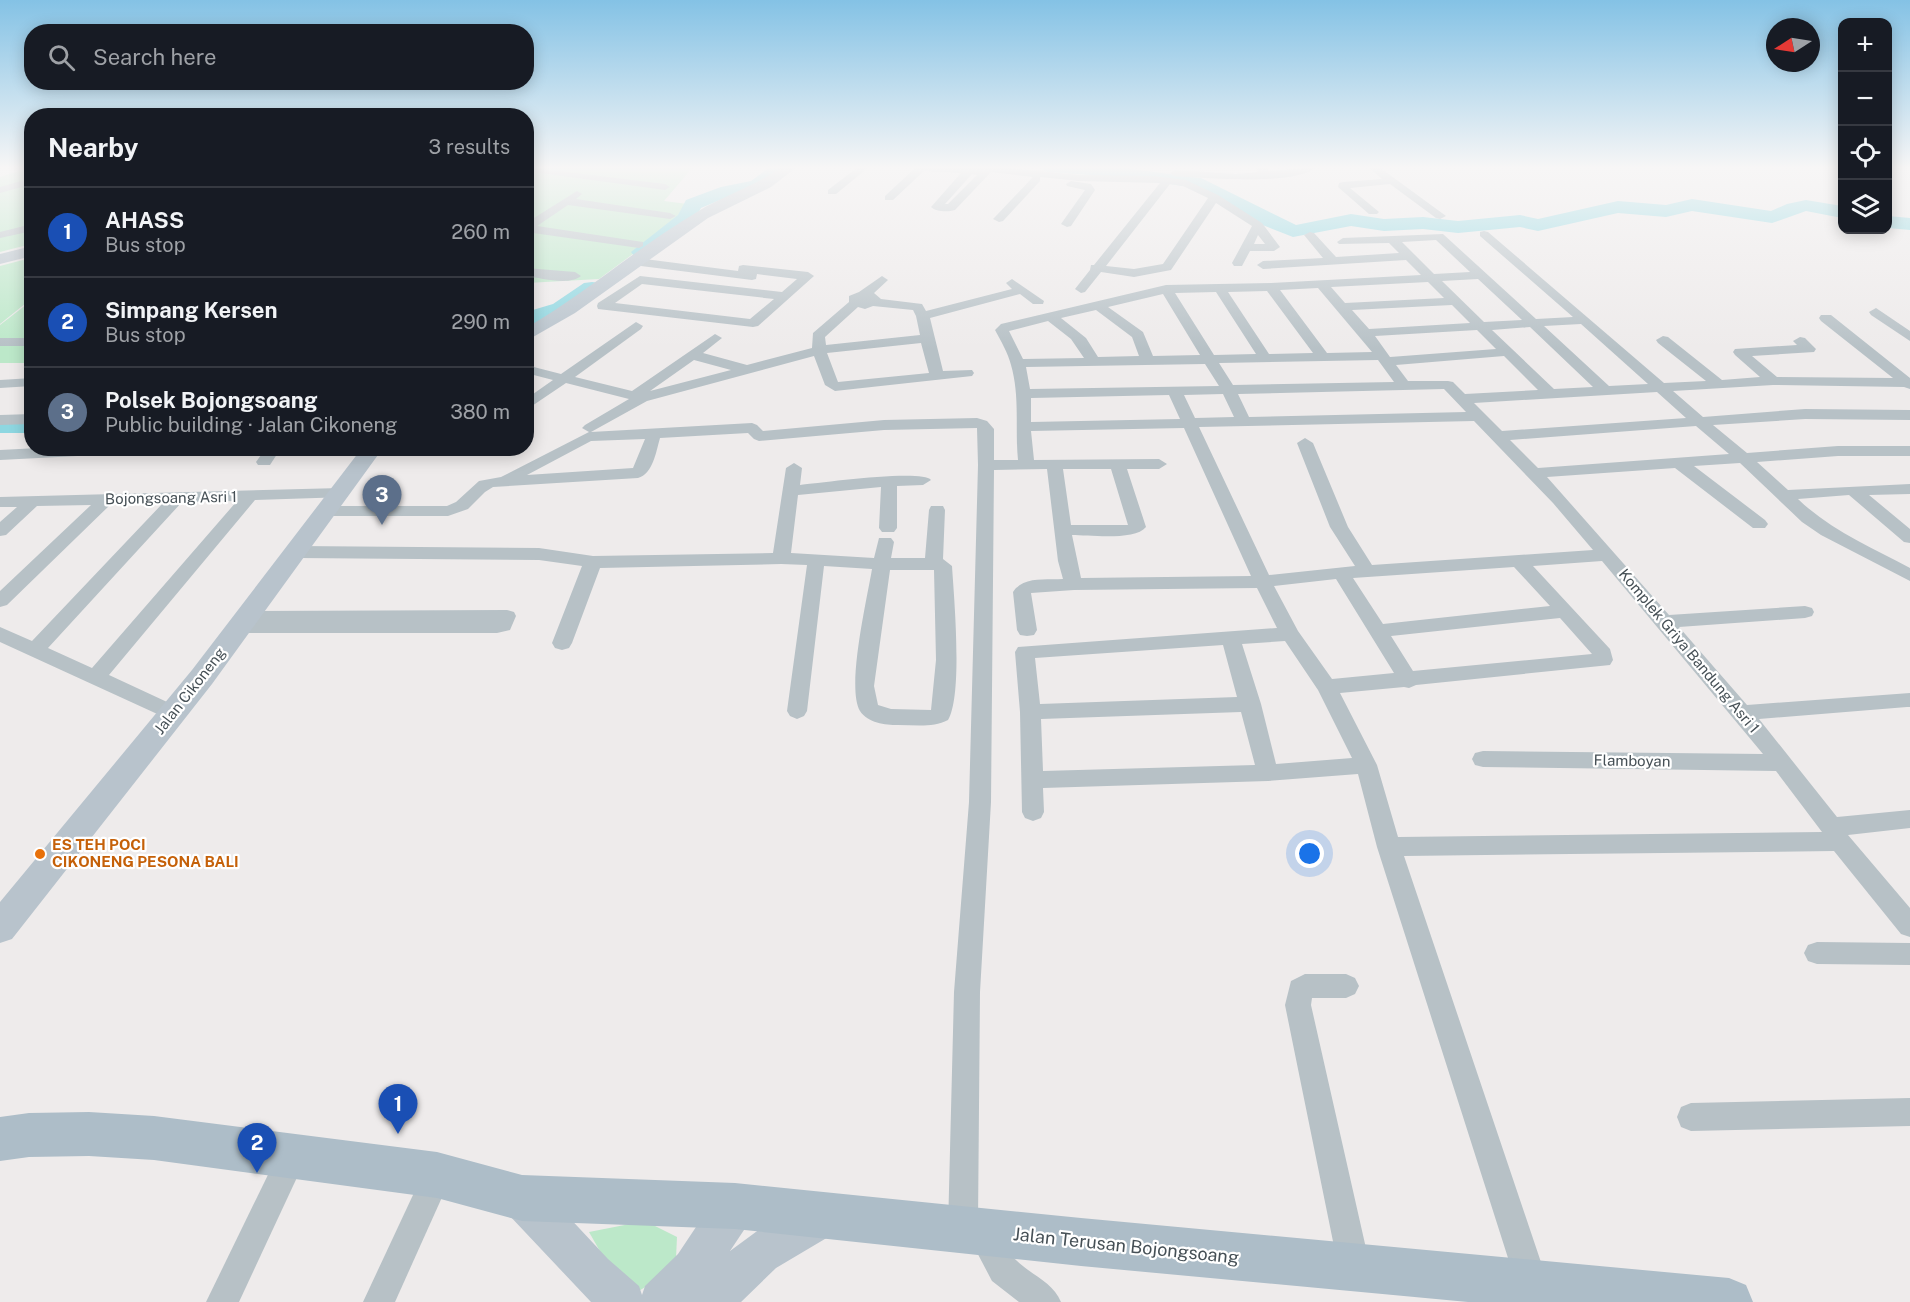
<!DOCTYPE html>
<html lang="en">
<head>
<meta charset="utf-8">
<style>
	:root { --surface:#171b24; --page:#242831; --text:#f1f3f6; --muted:#9ea1a6; --line:#363941; --accent:#ea580c }
	body { margin:0; font-family:"Public Sans",sans-serif; background:var(--page); color:var(--text) }
	.controls { position:absolute; right:18px; top:18px; display:grid; overflow:hidden; border-radius:12px; box-shadow:0 3px 15px #0003 }
	.controls button { width:54px; height:54px; display:grid; place-items:center; padding:0; border:0; border-bottom:2px solid var(--line); background:var(--surface); color:var(--text); font:30px sans-serif }
	.compass { position:absolute; left:1766px; top:18px; width:54px; height:54px; border-radius:50%; background:var(--surface); box-shadow:0 3px 15px #0003; rotate:258deg }
	.you { position:absolute; left:1310px; top:854px; width:21px; height:21px; margin:-15px; border:4px solid #fff; border-radius:50%; background:#1a73e8; box-shadow:0 0 0 9px #1a73e833 }
	.badge { display:grid; place-items:center; width:39px; height:39px; border-radius:50%; background:var(--accent); color:#fff; font-size:20px; font-weight:700 }
	.pin { position:absolute; translate:-50% -50px; filter:drop-shadow(0 2px 3px #0008) }
	.pin::after { content:''; position:absolute; top:32px; width:21px; height:18px; background:inherit; clip-path:polygon(0 0,100% 0,50% 100%) }
	.list { margin:0; padding:0; list-style:none }
	h2 { display:flex; justify-content:space-between; align-items:center; height:78px; margin:0; padding:0 24px; font-size:26px }
	h2 small { font-size:20px; font-weight:400; color:var(--muted) }
	.list li { display:grid; grid-template-columns:39px 1fr auto; gap:18px; align-items:center; box-sizing:border-box; height:90px; padding:0 24px; border-top:2px solid var(--line) }
	.list b { display:block; font-size:22px; white-space:nowrap }
	.list p { margin:0; font-size:20px; white-space:nowrap; color:var(--muted) }
	.list em { font-size:20px; font-style:normal; color:var(--muted) }
	.icon { flex:none; width:33px; height:33px; fill:none; stroke:currentColor; stroke-width:2; stroke-linecap:round; stroke-linejoin:round }
	.map { position:relative; flex:none; width:1910px; height:1302px; overflow:hidden }
	.search { position:absolute; background:var(--surface); box-shadow:0 3px 15px #0003; left:24px; top:24px; width:510px; height:66px; display:flex; align-items:center; gap:15px; box-sizing:border-box; padding:0 21px; border-radius:24px; color:var(--muted); font-size:22px }
	.panel { position:absolute; background:var(--surface); box-shadow:0 3px 15px #0003; left:24px; top:108px; width:510px; height:348px; border-radius:24px }
	.map>svg:first-child { display:block }
	.green { fill:#bce8c9 }
	.lines { fill:none; stroke-linecap:round; stroke-linejoin:round }
	.river { fill:#8ed7e1; fill-rule:evenodd }
	.street { fill:#b7c1c6; fill-rule:evenodd }
	.secondary { fill:#b8c3cc; fill-rule:evenodd }
	.primary { fill:#adbdc8; fill-rule:evenodd }
	.food-dot { fill:#e8710a; stroke:#fff; stroke-width:2 }
	.labels { text-anchor:middle; stroke-width:4.5; stroke-linejoin:round; paint-order:stroke }
	.street-label { font-size:15px; fill:#465056; stroke:#fff }
	.food-label { font-size:15px; font-weight:bold; fill:#c56008; stroke:#fff; text-anchor:start }
	.near-street-label { font-size:18px; fill:#465056; stroke:#fff }
</style>
</head>
<body>
<div class="map">
<svg width="1910" height="1302" viewBox="0 0 1910 1302">
	<rect width="100%" height="100%" fill="#eeebeb"/>
	<g class="green">
		<path d="M31 167V244L0 252V177Z"/>
		<path d="M527 167H693L664 201 688 204 687 214 599 279 527 283Z"/>
		<path d="M23 260 31 264V299L0 324V266Z"/>
		<path d="M31 301V363H0V325Z"/>
		<path d="M645 1221 677 1237 676 1258 657 1280 637 1292 605 1260 589 1232Z"/>
	</g>
	<g class="lines">
		<g class="river">
			<path d="M770 167H790L763 189 732 195 701 208 693 222 648 256H634L631 252 678 215 686 200 721 187 751 181Z"/>
			<path d="M1041 167H1115L1201 178 1296 225 1351 214 1384 219 1423 217 1458 221 1520 215 1538 219 1618 201 1666 205 1692 199 1771 211 1787 204 1806 200 1842 206V218L1806 211 1772 223 1692 211 1666 217 1618 213 1538 231 1520 227 1458 233 1423 229 1384 231 1351 226 1293 237 1260 224 1196 188 1129 178 1050 172 1044 171Z"/>
			<path d="M1888 216 1910 218V230L1888 228Z"/>
			<path d="M592 282 600 283 603 288 600 293 569 314 526 326V312L553 304 584 283Z"/>
			<rect x="0" y="417" width="32" height="16"/>
		</g>
		<g class="street">
			<path d="M526 167 665 184 670 187 665 190 526 171Z"/>
			<path d="M858 167H869L836 194H828V190Z"/>
			<path d="M913 167H997L1079 175 1154 176 1186 180 1218 195 1262 223 1280 247 1274 251H1250L1242 266H1234L1232 263 1252 226 1216 203 1171 270 1134 277 1101 272 1085 292 1081 293 1075 289 1090 270 1091 265H1094L1160 183 1079 181 1040 177V181L1003 221 999 222 993 219 995 217 1033 177 991 172 955 210C948 212 936 212 931 207L961 173 924 171 893 200H885V196L914 169ZM972 174 977 175 948 204H945ZM1170 184 1183 186 1208 198 1163 264 1134 269 1106 266ZM1258 235 1265 244H1254Z"/>
			<path d="M1258 167H1268V171L1317 167C1296 186 1204 178 1175 176L1170 173 1175 170 1236 174 1257 172Z"/>
			<path d="M1368 167H1379L1446 216 1440 219 1436 218 1390 184 1350 188 1379 212 1377 214H1369L1338 187 1339 183 1343 182 1382 179Z"/>
			<path d="M32 178V184L0 193V187Z"/>
			<path d="M1071 181 1091 184 1095 190 1071 226 1067 227 1061 224 1085 190 1067 186 1066 184Z"/>
			<path d="M577 191 582 194 576 199 670 213 676 216 670 219 568 205 537 226 643 242V246L639 248 526 232V223Z"/>
			<path d="M32 224V231L0 238V232Z"/>
			<path d="M1484 231 1488 232 1664 383 1706 381 1658 343 1656 340 1663 336 1668 337 1722 380 1760 377 1735 355 1733 352 1735 349 1797 345 1793 341 1800 337 1805 338 1816 349 1814 352 1752 356 1777 377 1893 378 1821 321 1819 318 1821 315H1831L1910 378V389L1904 387 1773 385 1673 391 1703 417 1805 409 1910 410V420L1805 419 1713 425 1747 453 1838 446H1910V456H1838L1757 462 1788 490 1910 484V494L1869 495 1910 529V543L1904 542 1849 495 1798 499C1830 530 1871 547 1910 568V581L1821 535 1802 522 1740 463 1694 466 1765 520 1768 524 1765 528H1753L1675 468 1547 477 1669 615 1805 606 1812 608 1814 612 1812 616 1805 618 1679 627 1747 705 1910 693V707H1907L1759 719 1837 817 1910 810V828L1848 835 1910 908V937L1901 934 1834 851 1404 856 1548 1283 1543 1294 1532 1299 1521 1294 1516 1283 1377 847 1358 774 1268 781 1043 788 1044 812 1041 818 1033 821 1025 818 1022 812 1020 712 1015 652 1018 647 1277 628 1257 588 1074 590 1031 593 1037 630 1034 635 1027 636 1020 635 1017 630 1013 592C1023 576 1046 580 1063 579L1058 561 1047 469 994 470 991 802 980 992 978 1222 984 1220C1003 1228 1002 1247 1016 1260 1031 1275 1053 1282 1061 1302H1019L992 1281 971 1241 963 1244 952 1240 948 1229 954 992 969 802 978 465 977 428 884 430 759 441 754 439 748 433 660 438C656 452 653 474 638 478L493 487 485 492 468 509 448 516H327L319 511 327 506H447L456 502 479 481 501 477 589 432 582 428 585 425 629 399 566 383 526 410V399L553 380 526 373V365L561 374 636 322 643 326 641 329 575 377 632 391 715 334 722 338 703 353 747 365 812 348 813 333 849 302V296L859 292 882 276 888 280 874 293 881 299 922 304 926 311 1012 289 1006 283 1012 279 1044 301 1043 304H1033L1020 294 930 318 943 371 972 370 974 373 972 376 835 391 825 385 814 356 647 401 591 432 752 423 757 425 763 431 884 420 977 418 987 421 994 429V460H1018C1015 428 1020 396 1011 365 1008 353 1001 341 995 330L1001 324 1166 285 1271 283 1421 275 1406 260 1263 269 1257 265 1263 261 1323 258 1304 235 1310 232 1314 233 1336 257 1399 253 1389 243 1339 244 1337 242 1343 238 1443 234 1536 319 1573 317 1480 236V232ZM1436 240 1470 272 1434 274 1402 242ZM1478 279 1522 320 1484 322 1442 281ZM1428 282 1444 298 1345 303 1331 287ZM1318 288 1372 352 1327 353 1280 290ZM1267 291 1313 353 1269 354 1228 292ZM1216 292 1256 354 1214 355 1175 293ZM1163 294 1200 355 1153 356 1143 332 1108 307ZM1452 305 1470 323 1369 329 1352 310ZM873 306 913 310 916 316 920 335 826 345 825 337 858 307 865 309ZM1096 310 1132 337 1139 356 1098 357 1086 338 1061 318ZM1048 321 1071 339 1084 358 1023 359 1009 331ZM1581 324 1648 384 1609 386 1544 326ZM1530 327 1593 387 1554 389 1492 330ZM1477 330 1496 349 1390 357 1375 336ZM921 343 929 373 838 382 827 353ZM1504 356 1538 390 1465 394 1453 382 1448 381H1408L1396 365ZM694 360 731 370 650 391ZM1378 360 1394 382 1233 385 1219 363ZM1205 364 1219 386 1030 389 1026 367ZM1444 389 1466 412 1249 417 1238 394ZM1657 392 1686 418 1502 431 1474 403ZM1223 394 1234 417 1195 418 1184 395ZM1169 395 1180 419 1031 422V398ZM1474 421 1553 503 1593 550 1372 565 1348 527 1313 443 1305 438 1297 443 1330 527 1355 566 1269 575 1199 427ZM1696 426 1729 454 1538 468 1510 440ZM1184 428 1251 576 1081 578 1072 535C1089 535 1135 541 1146 527L1127 469H1159L1167 464 1159 459 1034 460 1031 431ZM645 439 633 468 527 475 591 441ZM1063 469H1111L1128 525H1071ZM1602 561 1763 754 1483 751 1475 753 1472 759 1475 765 1483 767 1776 771 1822 832 1398 837 1377 765 1340 693 1404 687 1409 688 1416 685 1610 665 1613 660 1610 649 1533 566ZM1514 567 1550 606 1383 624 1353 578ZM1336 579 1394 673 1332 679 1298 631 1274 586ZM1560 618 1592 654 1413 671 1391 636ZM1285 641 1318 690 1352 758 1276 764 1261 704 1242 644ZM1223 645 1237 697 1040 704 1035 658ZM1241 712 1255 765 1043 771 1041 719Z"/>
			<path d="M637 258 738 271 739 266 743 265 808 272 814 276 758 326 753 327 598 309 597 306 598 303 640 276 782 292 797 279 757 274 756 279 752 280 633 265 631 262ZM642 284 774 299 750 319 615 303Z"/>
			<path d="M526 268 575 272 581 276C569 286 541 278 526 276Z"/>
			<path d="M1876 308 1910 331V341L1871 315 1869 312Z"/>
			<rect x="0" y="338" width="32" height="8"/>
			<path d="M32 378V386L0 388V380Z"/>
			<path d="M32 414V424L0 425V415Z"/>
			<path d="M38 448H142L135 453 0 460V450Z"/>
			<path d="M266 448H281L270 465H258L256 462Z"/>
			<path d="M794 463 802 468 800 485C820 483 922 469 931 480L923 485 897 486V528L894 532H882L879 528 881 487 798 495 791 553 874 558 879 538H891L894 542 891 558H925L929 510 931 506H943L945 510 943 559 952 566C954 598 963 695 948 720 933 728 915 725 898 725 885 725 868 723 860 711 846 688 867 599 872 569L824 566 807 711 804 716 797 719 790 716 787 711 807 565 781 564 600 568 572 643 569 648 562 650 555 648 552 643 582 566 539 560 297 558 291 556 288 552 291 548 297 546 539 548 593 556 773 553 786 468ZM890 570H934L936 660 931 710 891 709 878 705 874 686Z"/>
			<path d="M341 488 347 489 349 493 347 497 255 500 109 675 180 708 183 713 180 718 173 721 166 718 0 642V627L32 641 163 503 111 504 7 605 0 607V591L91 505 37 506 6 535 0 536V522L17 507H0V497ZM237 501 92 668 48 648 182 502Z"/>
			<path d="M507 610 514 612 516 616 510 630 497 633H240L233 632 230 627 233 622 242 621 240 617 242 613 249 611Z"/>
			<path d="M1817 942 1910 943V965L1817 964 1808 961 1804 953 1808 945Z"/>
			<path d="M1305 974H1346L1355 978 1359 986 1355 994 1346 998H1312L1311 1005 1370 1266 1365 1277 1354 1282 1343 1277 1338 1266 1285 1005 1291 981Z"/>
			<path d="M1910 1098V1126L1691 1131 1681 1127 1677 1117 1681 1107 1691 1103Z"/>
			<path d="M292 1141 302 1146 307 1156 239 1302H206L282 1146Z"/>
			<path d="M437 1160 447 1165 452 1175 395 1302H363L427 1165Z"/>
		</g>
		<g class="secondary">
			<path d="M781 167H797L771 187 708 218 575 313 526 341V328C586 293 638 247 697 212 725 195 756 186 781 167Z"/>
			<path d="M32 246V256L0 264V254Z"/>
			<path d="M362 448H383L212 684 12 939 0 943V902L192 670Z"/>
			<path d="M522 1177 537 1183 608 1259 639 1286 642 1295 645 1286 678 1254 720 1191 735 1185 750 1191 756 1206 750 1221 730 1251 772 1220 820 1197 835 1203 841 1218 835 1233 776 1268 741 1302H591L507 1213 501 1198 507 1183Z"/>
		</g>
		<path class="primary" d="M89 1112 154 1116 437 1152 522 1175 735 1183 1081 1218 1729 1278 1746 1285 1753 1302H1468L1081 1266 735 1229 522 1221 437 1198 154 1160 89 1156 29 1157 0 1161V1117L29 1113Z"/>
	</g>
	<linearGradient id="sky" x2="0" y2="1"><stop stop-color="#84c2e5"/><stop offset="0.48" stop-color="#f7f6f6"/><stop offset="1" stop-color="#f7f6f6" stop-opacity="0"/></linearGradient>
	<rect width="1910" height="349" fill="url(#sky)"/>
	<circle class="food-dot" cx="40" cy="854" r="6"/>
	<g class="labels">
		<g class="street-label">
			<text transform="translate(171 498) rotate(-1)" y="5">Bojongsoang Asri 1</text>
			<text transform="translate(1689 651) rotate(50)" y="5">Komplek Griya Bandung Asri 1</text>
			<text transform="translate(190 691) rotate(-52)" y="5">Jalan Cikoneng</text>
			<text transform="translate(1632 761) rotate(1)" y="5">Flamboyan</text>
		</g>
		<g class="food-label">
			<text x="52" y="850">ES TEH POCI<tspan x="52" dy="17">CIKONENG PESONA BALI</tspan></text>
		</g>
		<g class="near-street-label">
			<text transform="translate(1126 1246) rotate(6)" y="6">Jalan Terusan Bojongsoang</text>
		</g>
	</g>
</svg>
<div class="controls">
<button>+</button>
<button>−</button>
<button><svg class="icon" aria-label="locate" viewBox="0 0 24 24"><circle cx="12" cy="12" r="6"/><path d="M12 2v4M12 18v4M2 12h4M18 12h4"/></svg></button>
<button><svg class="icon" aria-label="layers" viewBox="0 0 24 24"><path d="M12 4l9 5-9 5-9-5zM3 14l9 5 9-5"/></svg></button>
</div>
<svg class="compass" viewBox="-18 -18 36 36"><path d="M0-13l5 13h-10z" fill="#e53935"/><path d="M0 13l5-13h-10z" fill="#9ea1a6"/></svg>
<div class="you"></div>
<div class="pin badge" style="left:398px;top:1134px;background:#1a4fb4">1</div>
<div class="pin badge" style="left:257px;top:1173px;background:#1a4fb4">2</div>
<div class="pin badge" style="left:382px;top:525px;background:#5c6f8a">3</div>
<div class="search"><svg class="icon" aria-label="search" viewBox="0 0 24 24"><circle cx="10" cy="10" r="6"/><path d="M15 15l6 6"/></svg>Search here</div>
<section class="panel">
<h2>Nearby<small>3 results</small></h2>
<ul class="list">
<li><span class="badge" style="background:#1a4fb4">1</span><div><b>AHASS</b><p>Bus stop</p></div><em>260 m</em></li>
<li><span class="badge" style="background:#1a4fb4">2</span><div><b>Simpang Kersen</b><p>Bus stop</p></div><em>290 m</em></li>
<li><span class="badge" style="background:#5c6f8a">3</span><div><b>Polsek Bojongsoang</b><p>Public building · Jalan Cikoneng</p></div><em>380 m</em></li>
</ul>
</section>
</div>
</body>
</html>
